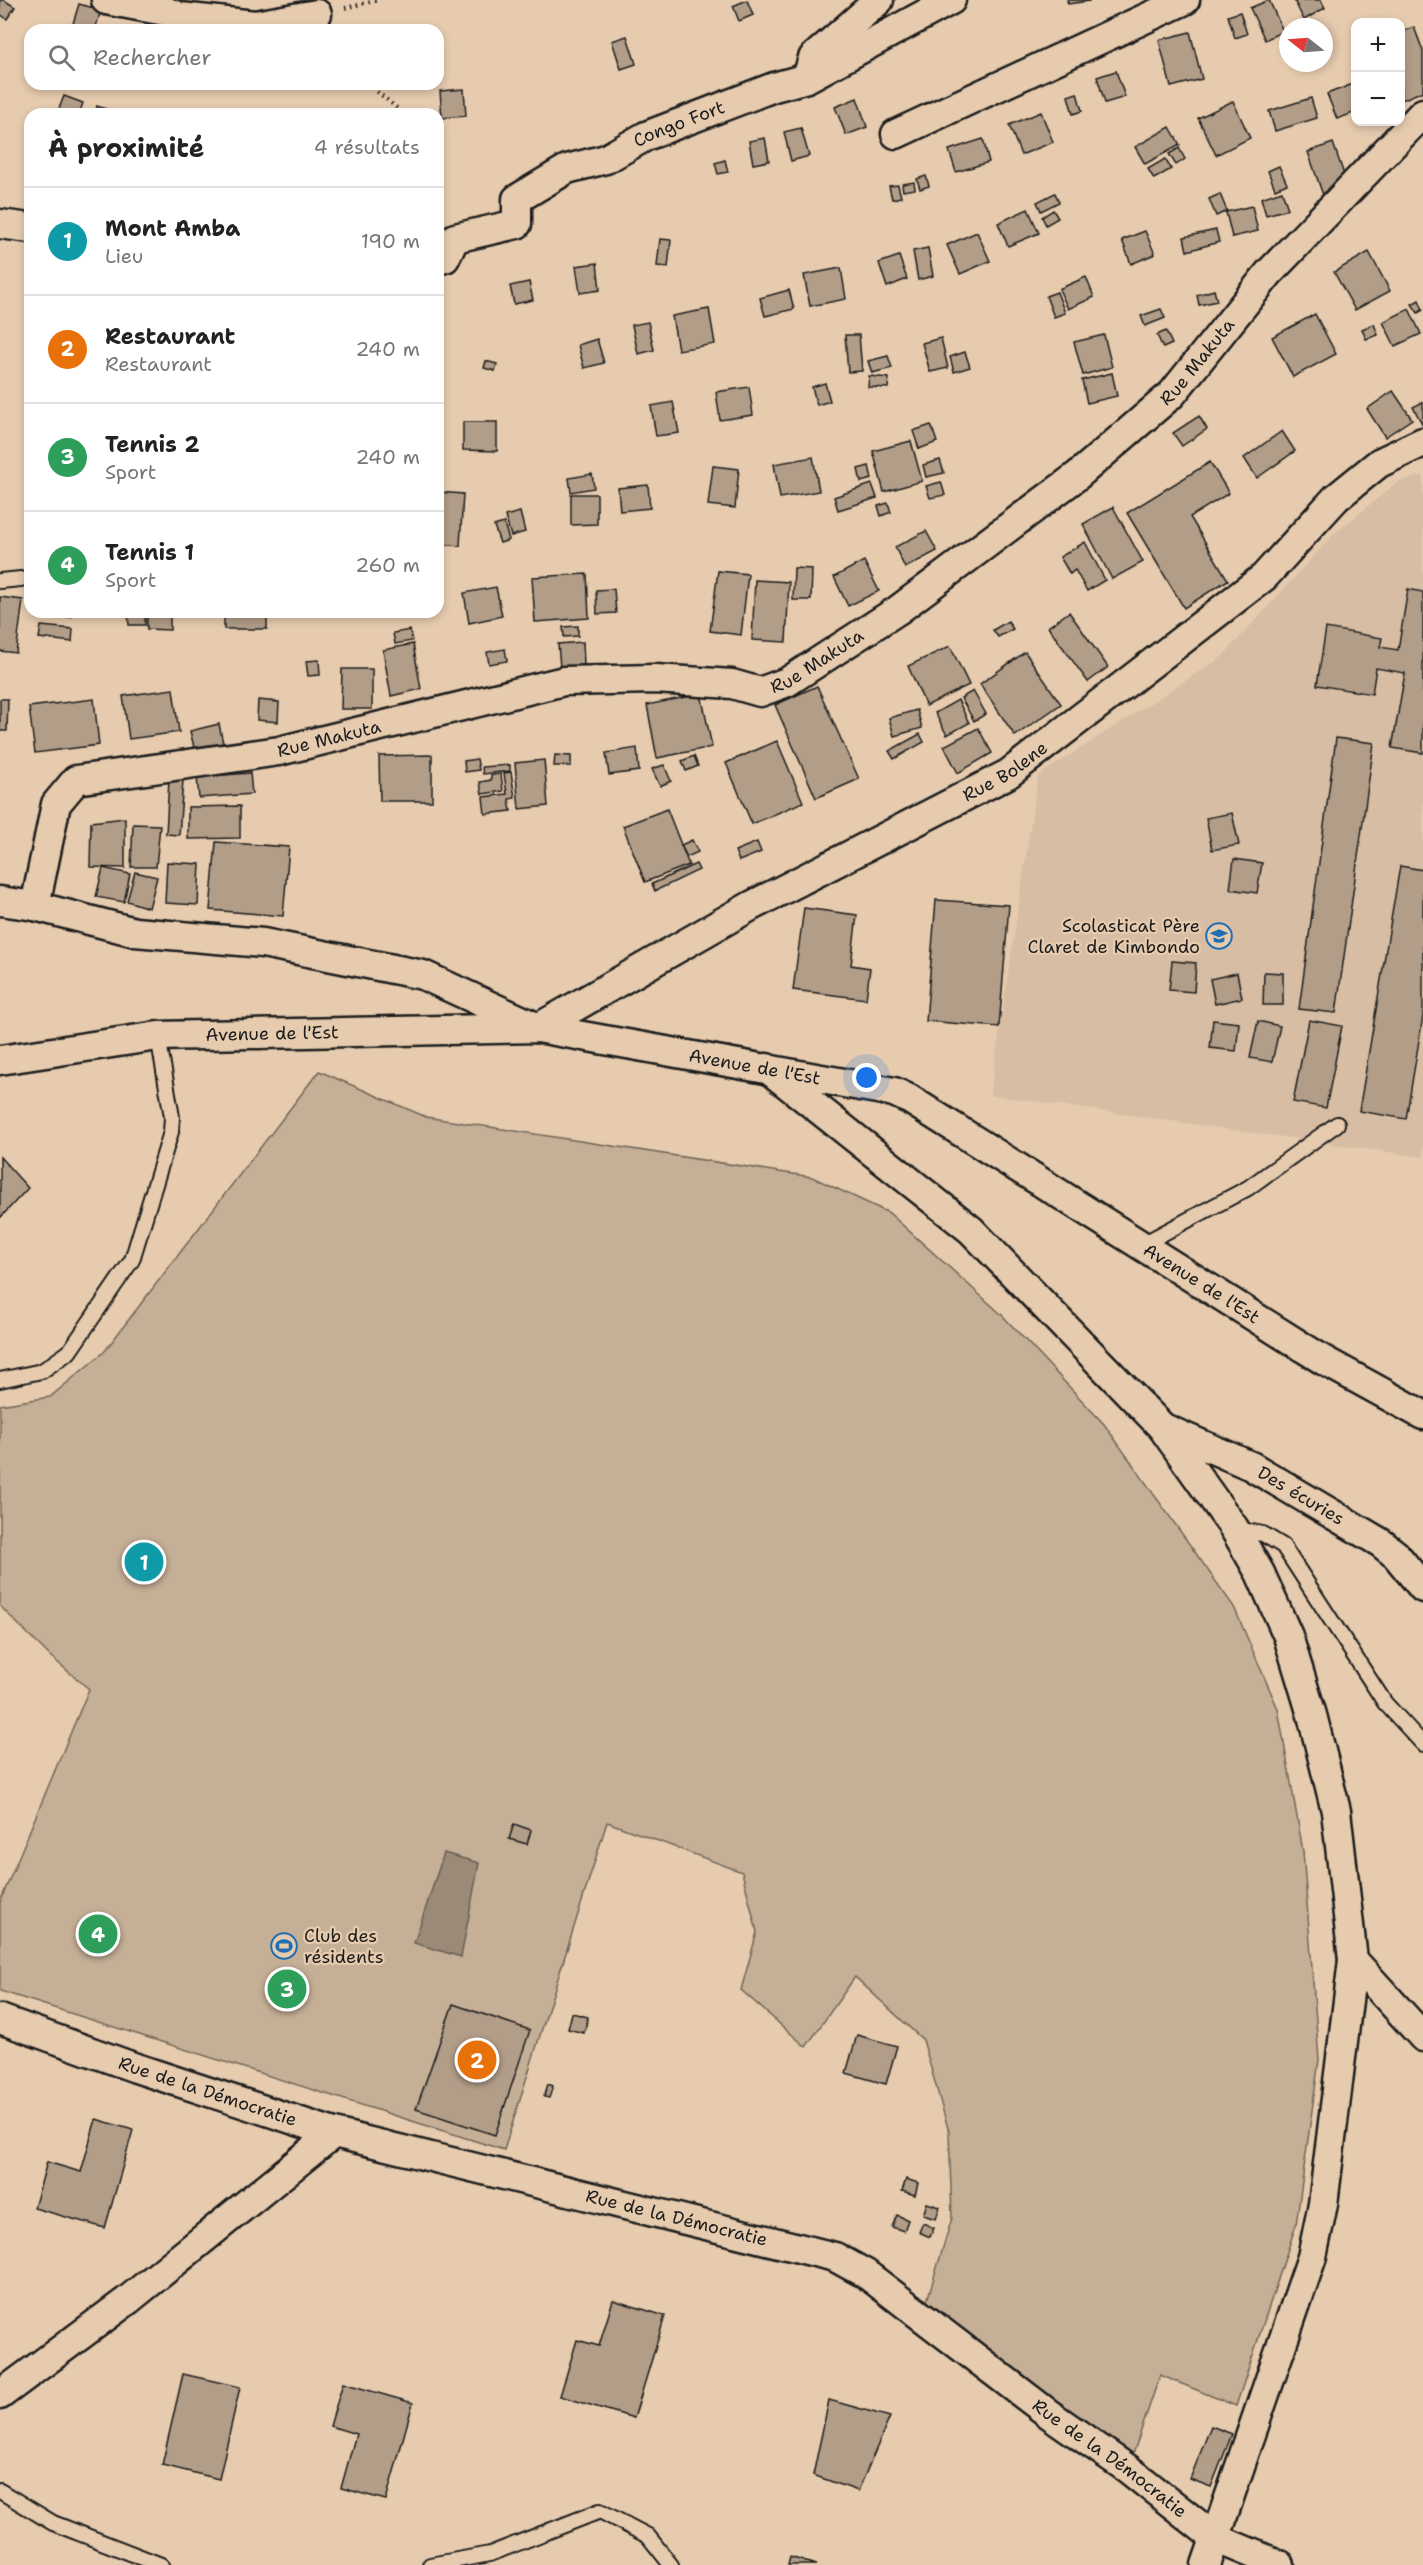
<!DOCTYPE html>
<html lang="fr">
<head>
<meta charset="utf-8">
<style>
	:root { --surface:#fff; --page:#f6f6f6; --text:#222; --muted:#767676; --line:#e0e0e0; --accent:#1f6fb2 }
	body { margin:0; font-family:"Shantell Sans",sans-serif; background:var(--page); color:var(--text) }
	.controls { position:absolute; right:18px; top:18px; display:grid; overflow:hidden; border-radius:12px; box-shadow:0 3px 9px #0003 }
	.controls button { width:54px; height:54px; display:grid; place-items:center; padding:0; border:0; border-bottom:2px solid var(--line); background:var(--surface); color:var(--text); font:30px sans-serif }
	.compass { position:absolute; left:1279px; top:18px; width:54px; height:54px; border-radius:50%; background:var(--surface); box-shadow:0 3px 9px #0003; rotate:287deg }
	.you { position:absolute; left:867px; top:1078px; width:21px; height:21px; margin:-15px; border:4px solid #fff; border-radius:50%; background:#1a73e8; box-shadow:0 0 0 9px #1a73e833 }
	.badge { display:grid; place-items:center; width:39px; height:39px; border-radius:50%; background:var(--accent); color:#fff; font-size:20px; font-weight:700 }
	.pin { position:absolute; translate:-50% -50%; border:3px solid #fff; box-shadow:0 2px 6px #0006 }
	.list { margin:0; padding:0; list-style:none }
	h2 { display:flex; justify-content:space-between; align-items:center; height:78px; margin:0; padding:0 24px; font-size:26px }
	h2 small { font-size:20px; font-weight:400; color:var(--muted) }
	.list li { display:grid; grid-template-columns:39px 1fr auto; gap:18px; align-items:center; box-sizing:border-box; height:108px; padding:0 24px; border-top:2px solid var(--line) }
	.list b { display:block; font-size:22px; white-space:nowrap }
	.list p { margin:0; font-size:20px; white-space:nowrap; color:var(--muted) }
	.list em { font-size:20px; font-style:normal; color:var(--muted) }
	.icon { flex:none; width:33px; height:33px; fill:none; stroke:currentColor; stroke-width:2; stroke-linecap:round; stroke-linejoin:round }
	.map { position:relative; flex:none; width:1423px; height:2565px; overflow:hidden }
	.search { position:absolute; background:var(--surface); box-shadow:0 3px 9px #0003; left:24px; top:24px; width:420px; height:66px; display:flex; align-items:center; gap:15px; box-sizing:border-box; padding:0 21px; border-radius:18px; color:var(--muted); font-size:22px }
	.panel { position:absolute; background:var(--surface); box-shadow:0 3px 9px #0003; left:24px; top:108px; width:420px; height:510px; border-radius:18px }
	.map>svg:first-child { display:block }
	.built { fill:#d6bda3 }
	.green { fill:#c5af96; stroke:#706659; stroke-width:1.5 }
	.water { fill:#9b8a78; stroke:#685e53; stroke-width:1.5 }
	.building { fill:#b19d88; stroke:#1c1c1c; stroke-width:1.5 }
	.lines { fill:none; stroke-linecap:round; stroke-linejoin:round }
	.service-casing { stroke:#1c1c1c; stroke-width:18 }
	.minor-casing { stroke:#1c1c1c; stroke-width:33 }
	.path { stroke:#1c1c1c; stroke-width:4; stroke-dasharray:1.5 4.5; stroke-linecap:butt }
	.service { stroke:#e6cbae; stroke-width:14 }
	.minor { stroke:#e6cbae; stroke-width:28 }
	.labels { text-anchor:middle; stroke-width:4.5; stroke-linejoin:round; paint-order:stroke }
	.street-label { font-size:18px; fill:#1c1c1c; stroke:#e6cbae }
	.poi-label { font-size:18px; fill:#1c1c1c; stroke:#e6cbae; text-anchor:end }
</style>
</head>
<body>
<div class="map">
<svg width="1423" height="2565" viewBox="0 0 1423 2565">
	<rect width="100%" height="100%" fill="#e6cbae"/>
	<filter id="ink" filterUnits="userSpaceOnUse"><feTurbulence type="fractalNoise" baseFrequency=".0167" numOctaves="2"/><feDisplacementMap in="SourceGraphic" scale="12" xChannelSelector="R" yChannelSelector="G"/><feConvolveMatrix kernelMatrix="1 2 1 2 8 2 1 2 1" color-interpolation-filters="sRGB"/></filter>
	<g filter="url(#ink)">
		<path class="built" d="M1423 475V1157L990 1095 1038 776 1222 657 1334 534 1398 482Z"/>
		<path class="green" d="M319 1071 426 1117 812 1177 889 1213 1001 1314 1104 1424 1234 1607 1278 1709 1303 1851 1319 2060 1296 2225 1236 2406 1160 2375 1128 2469 922 2317 952 2218 949 2132 923 2040 855 1977 806 2047 741 1990 757 1932 742 1872 607 1822 504 2150 0 1991V1902L89 1689 50 1656 0 1606V1405L50 1397 104 1352Z"/>
		<path class="water" d="M444 1853 479 1863 461 1957 414 1943Z"/>
		<g class="building">
			<path d="M0 0H4L15 7 7 19 0 14Z"/>
			<path d="M747 0 753 15 739 21 733 6Z"/>
			<path d="M1067 0H1089V1L1068 4Z"/>
			<path d="M1269 0 1283 31 1265 40 1250 8Z"/>
			<path d="M1294 0H1321L1325 8 1304 20Z"/>
			<path d="M79 4 101 10 95 30H71Z"/>
			<path d="M1240 12 1247 34 1235 38 1228 16Z"/>
			<path d="M1414 27 1423 51V91L1402 100 1400 32Z"/>
			<path d="M1190 32 1202 79 1171 87 1159 40Z"/>
			<path d="M627 36 636 64 621 69 612 41Z"/>
			<path d="M1116 71 1125 97 1105 103 1097 77Z"/>
			<path d="M1353 84 1356 90V112L1337 119 1327 94Z"/>
			<path d="M464 89 466 116 442 118 440 91Z"/>
			<path d="M1077 93 1082 111 1073 114 1068 96Z"/>
			<path d="M64 96 83 103 79 114H57Z"/>
			<path d="M857 98 867 127 846 135 835 107Z"/>
			<path d="M1311 98 1317 118 1275 131 1269 111Z"/>
			<path d="M1233 101 1250 138 1216 155 1198 118Z"/>
			<path d="M97 106 121 114H95Z"/>
			<path d="M1041 112 1053 142 1021 155 1009 125Z"/>
			<path d="M1170 127 1180 145 1145 164 1135 147Z"/>
			<path d="M801 128 809 156 791 161 784 132Z"/>
			<path d="M765 138 769 161 753 164 749 141Z"/>
			<path d="M983 139 989 162 956 172 949 150Z"/>
			<path d="M1333 143 1348 186 1323 195 1308 152Z"/>
			<path d="M1179 148 1185 159 1176 165 1169 154Z"/>
			<path d="M1165 159 1171 169 1154 179 1148 169Z"/>
			<path d="M725 160 728 172 718 174 715 163Z"/>
			<path d="M1279 166 1287 184 1275 189 1268 171Z"/>
			<path d="M926 176 929 186 920 189 917 179Z"/>
			<path d="M914 182 915 189 903 191 902 184Z"/>
			<path d="M898 185 901 197 892 199 889 186Z"/>
			<path d="M1282 191 1288 209 1266 215 1261 198Z"/>
			<path d="M1055 193 1059 202 1041 211 1037 202Z"/>
			<path d="M1220 194 1227 211 1216 216 1209 199Z"/>
			<path d="M1252 206 1258 231 1232 237 1226 212Z"/>
			<path d="M1028 209 1039 233 1008 246 998 223Z"/>
			<path d="M1053 210 1058 218 1046 225 1042 217Z"/>
			<path d="M1216 230 1219 242 1187 251 1184 237Z"/>
			<path d="M1145 231 1155 254 1131 264 1122 240Z"/>
			<path d="M977 232 990 261 960 274 947 245Z"/>
			<path d="M660 239 671 240 668 267 657 266Z"/>
			<path d="M928 248 933 276 918 280 913 251Z"/>
			<path d="M1369 252 1390 291 1355 310 1334 272Z"/>
			<path d="M899 256 907 279 887 287 879 263Z"/>
			<path d="M597 263 600 290 580 293 576 266Z"/>
			<path d="M841 268 846 299 810 306 804 275Z"/>
			<path d="M1086 277 1094 297 1068 309 1059 289Z"/>
			<path d="M529 282 533 300 514 304 510 286Z"/>
			<path d="M789 290 794 309 765 316 760 298Z"/>
			<path d="M1214 290 1217 301 1199 305 1197 295Z"/>
			<path d="M1057 292 1065 313 1054 317 1046 296Z"/>
			<path d="M1419 300 1423 310 1418 313 1412 304Z"/>
			<path d="M709 309 715 344 678 350 672 316Z"/>
			<path d="M1161 309 1165 318 1145 326 1141 316Z"/>
			<path d="M1409 309 1421 334 1395 346 1383 322Z"/>
			<path d="M1315 314 1336 354 1293 377 1272 337Z"/>
			<path d="M648 322 654 350 638 354 632 325Z"/>
			<path d="M1374 324 1378 335 1366 339 1362 329Z"/>
			<path d="M1166 331 1172 344 1163 348 1157 335Z"/>
			<path d="M845 335H859L862 371 848 372Z"/>
			<path d="M1104 335 1112 367 1083 375 1074 342Z"/>
			<path d="M941 338 948 368 930 372 922 343Z"/>
			<path d="M597 339 604 363 584 368 578 345Z"/>
			<path d="M965 352 970 367 954 372 950 357Z"/>
			<path d="M888 356 892 368 872 373 868 361Z"/>
			<path d="M486 361 497 364 495 371 484 368Z"/>
			<path d="M1112 373 1117 396 1087 403 1082 380Z"/>
			<path d="M869 376 889 378 888 388 868 387Z"/>
			<path d="M825 383 830 401 817 405 812 387Z"/>
			<path d="M749 387 753 415 720 420 716 392Z"/>
			<path d="M1393 391 1412 419 1385 437 1367 409Z"/>
			<path d="M673 402 679 433 656 436 651 406Z"/>
			<path d="M1423 402V425L1413 407Z"/>
			<path d="M1199 416 1207 429 1182 446 1173 433Z"/>
			<path d="M30 422V463H29L25 423Z"/>
			<path d="M463 422H497V451L463 450Z"/>
			<path d="M931 425 937 442 919 449 913 431Z"/>
			<path d="M1282 431 1295 451 1257 478 1244 458Z"/>
			<path d="M911 441 922 481 884 492 873 451Z"/>
			<path d="M813 457 819 491 780 498 774 464Z"/>
			<path d="M940 460 944 473 926 477 923 465Z"/>
			<path d="M1210 462 1229 493 1190 517 1228 580 1184 608 1127 513Z"/>
			<path d="M713 466 739 469 735 508 708 505Z"/>
			<path d="M869 466 872 479 861 482 858 469Z"/>
			<path d="M592 474 594 488 571 492 569 478Z"/>
			<path d="M941 482 945 495 930 498 926 486Z"/>
			<path d="M872 484 877 498 838 510 834 497Z"/>
			<path d="M648 485 650 508 620 511 618 488Z"/>
			<path d="M438 492 463 494 460 546 438 544Z"/>
			<path d="M571 494H597V524L571 525Z"/>
			<path d="M888 503 891 512 881 516 878 506Z"/>
			<path d="M1113 507 1143 562 1112 579 1083 524Z"/>
			<path d="M520 512 525 532 511 536 505 516Z"/>
			<path d="M504 523 509 540 500 543 494 526Z"/>
			<path d="M926 531 937 551 905 568 895 547Z"/>
			<path d="M1085 542 1105 580 1087 591 1075 570 1070 574 1060 557Z"/>
			<path d="M864 561 879 591 848 606 834 577Z"/>
			<path d="M794 568 812 569 811 600H793Z"/>
			<path d="M718 571 748 574 741 635 710 631Z"/>
			<path d="M587 574 589 618 535 622 532 577Z"/>
			<path d="M755 580 789 582 786 642 752 640Z"/>
			<path d="M496 587 502 616 469 623 464 593Z"/>
			<path d="M614 589 616 613 597 614 596 590Z"/>
			<path d="M1408 589 1423 592V753L1392 748 1405 673 1376 668 1372 694 1317 685 1326 628 1382 638 1380 647 1398 650Z"/>
			<path d="M0 597 23 600 16 653 0 651Z"/>
			<path d="M37 612H70L71 617 37 618Z"/>
			<path d="M128 612H145V625H129Z"/>
			<path d="M147 612H170V630L147 629Z"/>
			<rect x="224" y="612" width="43" height="17"/>
			<path d="M1069 612 1108 667 1088 682 1048 627Z"/>
			<path d="M1008 621 1013 629 998 637 993 630Z"/>
			<path d="M41 626 73 629 72 642 39 638Z"/>
			<path d="M578 626V636L564 637 563 627Z"/>
			<path d="M410 630 412 641 395 644 393 633Z"/>
			<path d="M583 642 584 666 560 667 558 644Z"/>
			<path d="M413 644 421 689 391 696 383 650Z"/>
			<path d="M950 646 969 685 926 706 908 666Z"/>
			<path d="M505 649 507 661 489 664 487 652Z"/>
			<path d="M1025 652 1061 704 1015 736 980 684Z"/>
			<path d="M319 660 320 675 308 676 306 661Z"/>
			<path d="M342 669H372V709H341Z"/>
			<path d="M817 686 859 779 816 798 775 705Z"/>
			<path d="M173 689 179 732 129 739 123 696Z"/>
			<path d="M973 691 986 714 974 721 961 698Z"/>
			<path d="M701 694 712 747 657 758 647 705Z"/>
			<path d="M0 699H8L7 731H0Z"/>
			<path d="M94 699 99 745 35 753 29 707Z"/>
			<path d="M258 700 279 702 278 722 257 720Z"/>
			<path d="M958 700 969 723 947 735 935 713Z"/>
			<path d="M917 710 922 728 894 736 889 718Z"/>
			<path d="M219 724 224 748 196 755 190 731Z"/>
			<path d="M978 728 992 753 958 773 944 746Z"/>
			<path d="M920 734 924 742 894 759 889 751Z"/>
			<path d="M1336 738 1374 743 1336 1013 1299 1009Z"/>
			<path d="M777 741 803 802 752 824 726 763Z"/>
			<path d="M637 748 639 771 609 775 606 753Z"/>
			<path d="M432 755V801H380L379 756Z"/>
			<path d="M555 755 571 756V766H554Z"/>
			<path d="M694 756 698 766 686 771 682 761Z"/>
			<path d="M477 759 479 770 465 772 464 761Z"/>
			<path d="M544 760 548 806 519 809 515 763Z"/>
			<path d="M510 765V771L483 774 482 767Z"/>
			<path d="M664 765 671 781 660 786 652 769Z"/>
			<path d="M511 772 515 798 509 799 511 811 485 814 483 797 507 794 504 773Z"/>
			<path d="M250 773 252 794 199 798 197 777Z"/>
			<path d="M501 774 503 791 482 794 480 782 491 780V775Z"/>
			<path d="M169 779 183 780 179 835 166 834Z"/>
			<path d="M240 806V838L188 839V807Z"/>
			<path d="M667 809 689 865 645 882 623 826Z"/>
			<path d="M1232 813 1239 845 1212 850 1206 818Z"/>
			<path d="M125 818V868L90 867 91 822Z"/>
			<path d="M133 824 160 825 156 867H131Z"/>
			<path d="M692 840 698 852 687 857 681 845Z"/>
			<path d="M216 842 289 847 283 916 210 910Z"/>
			<path d="M757 842 761 852 739 861 735 851Z"/>
			<path d="M1234 859 1262 863 1257 893 1230 889Z"/>
			<path d="M167 862 200 864 198 905 165 903Z"/>
			<path d="M696 864 699 870 655 891 652 884Z"/>
			<path d="M1400 866 1423 870V1016L1406 1119 1359 1111Z"/>
			<path d="M103 868 130 874 124 902 96 897Z"/>
			<path d="M135 872 157 877 149 908 127 901Z"/>
			<path d="M936 900 1009 905 999 1027 926 1021Z"/>
			<path d="M804 908 857 915 851 965 870 968 866 999 793 990Z"/>
			<path d="M1172 961 1196 963 1194 992 1169 990Z"/>
			<path d="M1264 972 1283 973V1005H1263Z"/>
			<path d="M1237 973 1242 998 1215 1004 1210 979Z"/>
			<path d="M1213 1020 1239 1023 1236 1051 1210 1048Z"/>
			<path d="M1309 1020 1342 1026 1326 1108 1293 1102Z"/>
			<path d="M1258 1021 1280 1026 1272 1062 1250 1058Z"/>
			<path d="M0 1157 28 1188 0 1218Z"/>
			<path d="M514 1824 531 1830 527 1844 509 1839Z"/>
			<path d="M453 2004 530 2030 495 2135 416 2109Z"/>
			<path d="M572 2013 588 2017 584 2033 568 2029Z"/>
			<path d="M857 2035 897 2046 886 2084 846 2073Z"/>
			<path d="M548 2084 553 2086 549 2098 544 2097Z"/>
			<path d="M96 2119 133 2130 105 2228 34 2208 47 2162 81 2172Z"/>
			<path d="M906 2179 918 2183 915 2195 902 2191Z"/>
			<path d="M927 2203 940 2207 936 2219 923 2215Z"/>
			<path d="M897 2215 908 2220 904 2231 892 2227Z"/>
			<path d="M923 2223 934 2228 930 2237 919 2232Z"/>
			<path d="M613 2300 665 2316 634 2418 560 2396 577 2340 599 2346Z"/>
			<path d="M183 2374 240 2387 219 2479 162 2465Z"/>
			<path d="M343 2383 413 2403 386 2500 341 2488 356 2434 330 2426Z"/>
			<path d="M829 2400 890 2417 858 2491 813 2475Z"/>
			<path d="M1211 2426 1232 2434 1211 2487 1190 2479Z"/>
			<path d="M790 2557 816 2565H788Z"/>
		</g>
		<g class="lines">
			<g class="service-casing">
				<g id="service">
					<path d="M0 581 21 579"/>
					<path d="M1141 1245 1248 1188 1337 1124"/>
					<path d="M0 1380 42 1371 69 1352 132 1260 171 1132 172 1117 158 1036"/>
					<path d="M1236 1529 1263 1534 1283 1546 1385 1703 1423 1744"/>
					<path d="M0 2491 53 2523 161 2565"/>
					<path d="M430 2565 490 2554 600 2511 648 2536 671 2565"/>
				</g>
			</g>
			<g class="minor-casing">
				<g id="minor">
					<path d="M106 0 165 11 180 17 255 25 317 14"/>
					<path d="M808 75 813 58 879 0"/>
					<path d="M896 134 1185 0"/>
					<path d="M0 224 30 228"/>
					<path id="s1" d="M438 260 445 258 455 238 517 224V199L567 169 606 159 646 136 774 87 807 78 951 0"/>
					<path id="s2" d="M0 901 35 906 135 932 263 943 423 975 538 1028 751 906 1008 774 1264 577 1336 498 1379 463 1423 442"/>
					<path id="s3" d="M35 906 56 804 76 780 279 751 564 681 655 679 732 684 760 692 787 682 898 610 1077 476 1172 394 1269 273 1423 113"/>
					<path id="s4" d="M0 1060 158 1036 538 1028 894 1092 909 1099 1323 1360 1423 1415"/>
					<path d="M767 1068 971 1230 1162 1427 1234 1528 1260 1573 1288 1636 1312 1715 1336 1811 1353 1960 1323 2204 1312 2257 1206 2565"/>
					<path id="s5" d="M1164 1428 1251 1466 1381 1543 1396 1555 1423 1588"/>
					<path d="M1353 1960 1423 2037"/>
					<path id="s6" d="M0 2019 136 2068 334 2133 835 2257 866 2274 1049 2414 1128 2469 1215 2538 1280 2565"/>
					<path d="M0 2395 128 2300 334 2133"/>
				</g>
			</g>
			<g class="path">
				<path d="M345 8 379 0"/>
				<path d="M368 84 404 114"/>
			</g>
			<use href="#service" class="service"/>
			<use href="#minor" class="minor"/>
		</g>
	</g>
	<defs>
		<g id="university-ring" transform="scale(1.35)"><circle r="9.5" fill="#e6cbae" stroke="#1f6fb2" stroke-width="1.5"/><path d="M0-5L7-2L0 1L-7-2ZM-4 1L0 2.5L4 1V4Q0 6-4 4Z" fill="#1f6fb2"/></g>
		<g id="stadium-ring" transform="scale(1.35)"><circle r="9.5" fill="#e6cbae" stroke="#1f6fb2" stroke-width="1.5"/><path d="M0-5a6.5 5 0 1 0 0 10a6.5 5 0 1 0 0-10ZM-3.5-1.8h7v3.6h-7Z" fill="#1f6fb2"/></g>
	</defs>
	<g fill-rule="evenodd">
		<use href="#university-ring" x="1219" y="936"/>
		<use href="#stadium-ring" x="284" y="1946"/>
	</g>
	<g class="labels">
		<g class="street-label">
			<text dy="6" stroke="none"><textPath href="#s1" startOffset="298">Congo Fort</textPath></text>
			<text dy="6" stroke="none"><textPath href="#s3" startOffset="1382">Rue Makuta</textPath></text>
			<text dy="6" stroke="none"><textPath href="#s3" startOffset="896">Rue Makuta</textPath></text>
			<text dy="6" stroke="none"><textPath href="#s3" startOffset="392">Rue Makuta</textPath></text>
			<text dy="6" stroke="none"><textPath href="#s2" startOffset="1090">Rue Bolene</textPath></text>
			<text dy="6" stroke="none"><textPath href="#s4" startOffset="274">Avenue de l'Est</textPath></text>
			<text dy="6" stroke="none"><textPath href="#s4" startOffset="760">Avenue de l'Est</textPath></text>
			<text dy="6" stroke="none"><textPath href="#s4" startOffset="1264">Avenue de l'Est</textPath></text>
			<text dy="6" stroke="none"><textPath href="#s5" startOffset="153">Des écuries</textPath></text>
			<text dy="6" stroke="none"><textPath href="#s6" startOffset="220">Rue de la Démocratie</textPath></text>
			<text dy="6" stroke="none"><textPath href="#s6" startOffset="706">Rue de la Démocratie</textPath></text>
			<text dy="6" stroke="none"><textPath href="#s6" startOffset="1210">Rue de la Démocratie</textPath></text>
		</g>
		<g class="poi-label">
			<text x="1200" y="932">Scolasticat Père<tspan x="1200" dy="21">Claret de Kimbondo</tspan></text>
			<text x="304" y="1942" text-anchor="start">Club des<tspan x="304" dy="21">résidents</tspan></text>
		</g>
	</g>
</svg>
<div class="controls">
<button>+</button>
<button>−</button>
</div>
<svg class="compass" viewBox="-18 -18 36 36"><path d="M0-13l5 13h-10z" fill="#e53935"/><path d="M0 13l5-13h-10z" fill="#767676"/></svg>
<div class="you"></div>
<div class="pin badge" style="left:144px;top:1562px;background:#0f9aa8">1</div>
<div class="pin badge" style="left:477px;top:2060px;background:#e8710a">2</div>
<div class="pin badge" style="left:287px;top:1989px;background:#2e9e5b">3</div>
<div class="pin badge" style="left:98px;top:1934px;background:#2e9e5b">4</div>
<div class="search"><svg class="icon" aria-label="search" viewBox="0 0 24 24"><circle cx="10" cy="10" r="6"/><path d="M15 15l6 6"/></svg>Rechercher</div>
<section class="panel">
<h2>À proximité<small>4 résultats</small></h2>
<ul class="list">
<li><span class="badge" style="background:#0f9aa8">1</span><div><b>Mont Amba</b><p>Lieu</p></div><em>190 m</em></li>
<li><span class="badge" style="background:#e8710a">2</span><div><b>Restaurant</b><p>Restaurant</p></div><em>240 m</em></li>
<li><span class="badge" style="background:#2e9e5b">3</span><div><b>Tennis 2</b><p>Sport</p></div><em>240 m</em></li>
<li><span class="badge" style="background:#2e9e5b">4</span><div><b>Tennis 1</b><p>Sport</p></div><em>260 m</em></li>
</ul>
</section>
</div>
</body>
</html>
